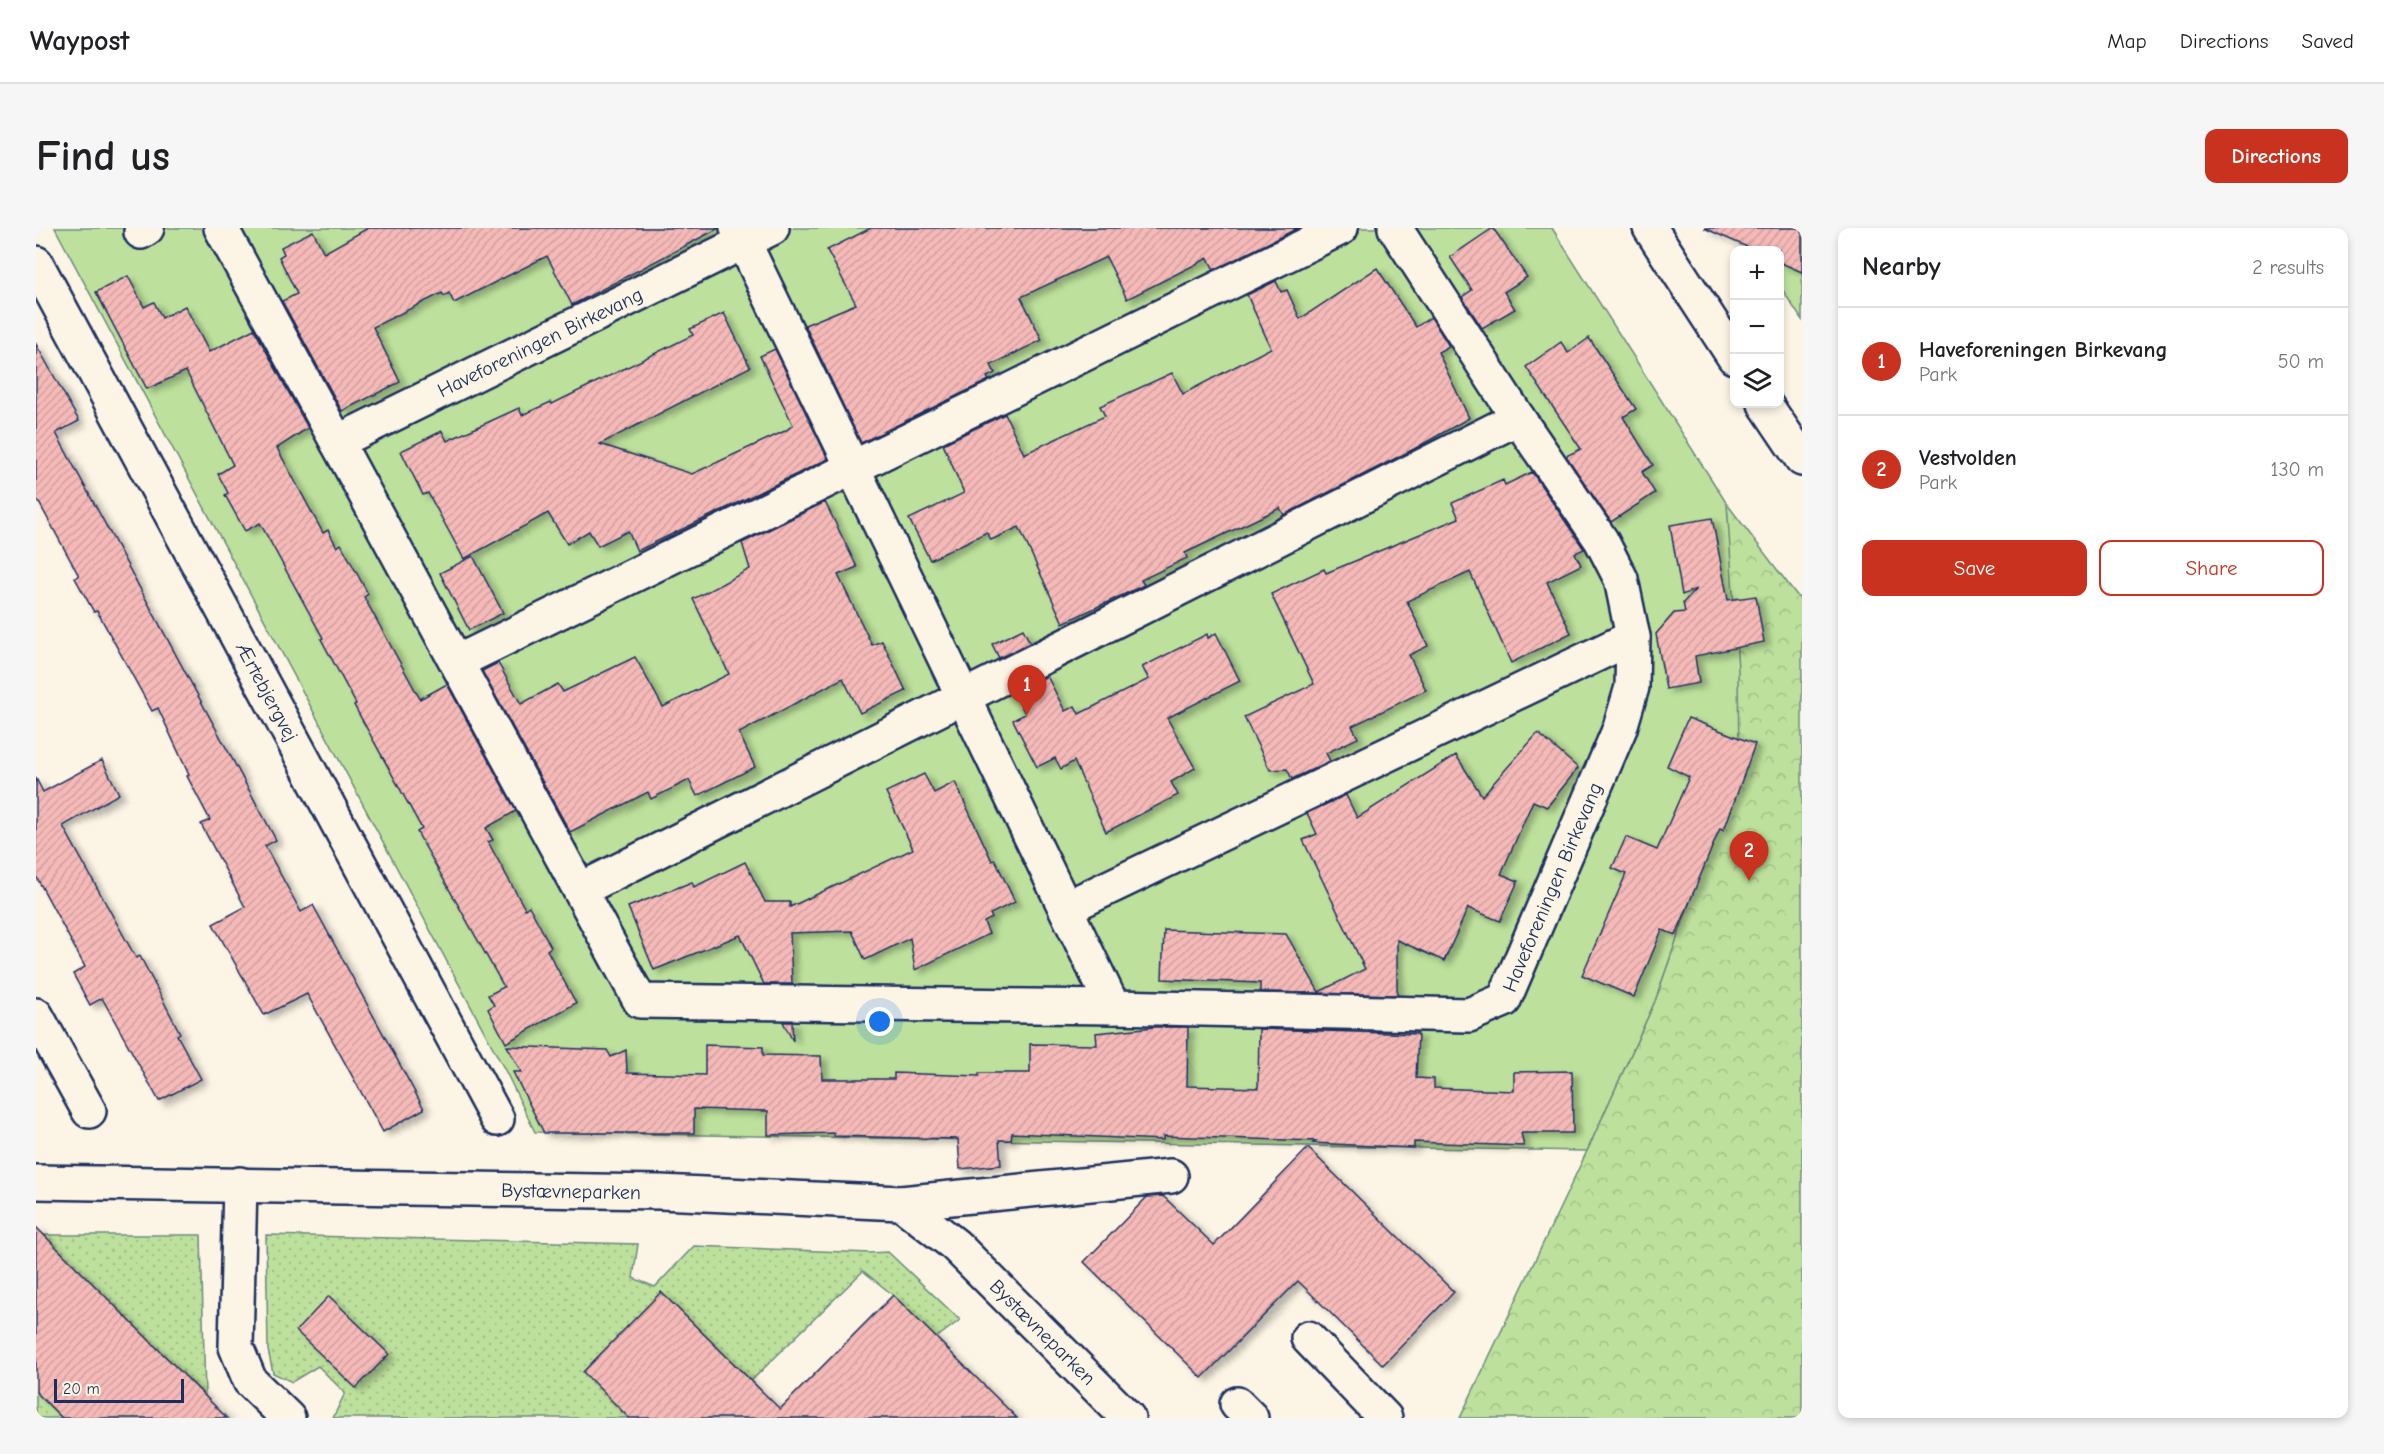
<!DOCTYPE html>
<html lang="en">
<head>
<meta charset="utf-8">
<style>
	:root { --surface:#fff; --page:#f6f6f6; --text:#202124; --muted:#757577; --line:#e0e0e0; --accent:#c8321e }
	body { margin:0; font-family:"Comic Neue",sans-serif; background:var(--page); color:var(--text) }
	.controls { position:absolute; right:18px; top:18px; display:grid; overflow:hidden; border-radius:12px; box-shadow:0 3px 9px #0003 }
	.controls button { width:54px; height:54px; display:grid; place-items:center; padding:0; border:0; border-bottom:2px solid var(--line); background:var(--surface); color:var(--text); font:30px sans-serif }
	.scale { position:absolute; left:18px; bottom:15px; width:130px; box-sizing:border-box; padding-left:6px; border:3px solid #1b2f5e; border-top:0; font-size:16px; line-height:21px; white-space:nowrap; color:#1b2f5e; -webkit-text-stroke:4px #fcf5e5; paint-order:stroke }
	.you { position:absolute; left:844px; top:794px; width:21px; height:21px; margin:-15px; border:4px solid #fff; border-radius:50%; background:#1a73e8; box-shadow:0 0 0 9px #1a73e833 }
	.badge { display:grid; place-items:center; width:39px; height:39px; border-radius:50%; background:var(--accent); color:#fff; font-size:20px; font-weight:700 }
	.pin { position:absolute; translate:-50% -50px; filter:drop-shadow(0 2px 3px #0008) }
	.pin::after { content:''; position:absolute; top:32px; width:21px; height:18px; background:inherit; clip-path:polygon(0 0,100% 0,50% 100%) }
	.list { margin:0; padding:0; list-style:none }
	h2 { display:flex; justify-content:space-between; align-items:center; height:78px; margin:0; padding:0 24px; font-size:26px }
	h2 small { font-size:20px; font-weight:400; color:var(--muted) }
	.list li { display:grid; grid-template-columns:39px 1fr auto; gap:18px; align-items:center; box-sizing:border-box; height:108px; padding:0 24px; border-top:2px solid var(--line) }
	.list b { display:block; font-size:22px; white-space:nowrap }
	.list p { margin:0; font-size:20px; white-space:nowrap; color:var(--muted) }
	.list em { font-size:20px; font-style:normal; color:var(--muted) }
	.actions { display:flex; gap:12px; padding:18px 24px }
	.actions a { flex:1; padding:14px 0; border:2px solid var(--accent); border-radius:12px; text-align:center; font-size:21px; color:var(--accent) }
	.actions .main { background:var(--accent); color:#fff }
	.icon { flex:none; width:33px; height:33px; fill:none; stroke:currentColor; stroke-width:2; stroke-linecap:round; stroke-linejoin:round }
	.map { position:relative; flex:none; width:1766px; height:1190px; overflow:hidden; border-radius:12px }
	header { display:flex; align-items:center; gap:36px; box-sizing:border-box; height:84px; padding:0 30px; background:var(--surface); border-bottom:2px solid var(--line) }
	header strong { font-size:28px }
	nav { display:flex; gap:33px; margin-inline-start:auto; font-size:21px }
	.intro { display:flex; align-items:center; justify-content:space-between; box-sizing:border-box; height:144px; padding:0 36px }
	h1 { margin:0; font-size:42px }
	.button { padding:15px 27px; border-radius:12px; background:var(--accent); color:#fff; font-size:21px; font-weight:700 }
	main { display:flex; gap:36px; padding:0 36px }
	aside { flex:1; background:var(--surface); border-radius:12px; box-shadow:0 3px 9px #0003 }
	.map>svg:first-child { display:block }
	.grass { fill:url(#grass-dots); stroke:#6c887d; stroke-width:1.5 }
	.forest { fill:url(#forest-crowns); stroke:#6c887d; stroke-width:1.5 }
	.garden { fill:#bde19c; stroke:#6c887d; stroke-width:1.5 }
	.building { fill:url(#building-hatch); stroke:#1b2f5e; stroke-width:1.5; filter:url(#shadow) }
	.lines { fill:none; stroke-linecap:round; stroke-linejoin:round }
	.minor-casing { stroke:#1b2f5e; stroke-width:38 }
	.minor { stroke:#fcf5e5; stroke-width:33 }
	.labels { text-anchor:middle; stroke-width:5; stroke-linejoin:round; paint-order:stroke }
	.street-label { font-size:20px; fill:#1b2f5e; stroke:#fcf5e5 }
</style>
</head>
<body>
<header>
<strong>Waypost</strong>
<nav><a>Map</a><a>Directions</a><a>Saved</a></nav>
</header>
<div class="intro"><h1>Find us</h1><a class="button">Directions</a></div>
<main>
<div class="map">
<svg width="1766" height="1190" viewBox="0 0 1766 1190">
	<defs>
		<pattern id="grass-dots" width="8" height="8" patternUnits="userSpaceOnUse" patternTransform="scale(1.5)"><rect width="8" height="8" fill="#bde19c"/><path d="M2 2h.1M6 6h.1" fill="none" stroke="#a2c189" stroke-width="1.8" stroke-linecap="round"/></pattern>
		<pattern id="forest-crowns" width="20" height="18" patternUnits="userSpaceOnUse" patternTransform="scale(1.5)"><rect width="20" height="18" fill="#bde19c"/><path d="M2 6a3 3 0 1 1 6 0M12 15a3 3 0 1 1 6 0" fill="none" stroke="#a2c189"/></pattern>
		<pattern id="building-hatch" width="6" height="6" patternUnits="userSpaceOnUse" patternTransform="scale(1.5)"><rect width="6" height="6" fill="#f5b9b7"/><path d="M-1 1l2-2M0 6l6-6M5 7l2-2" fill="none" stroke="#d19fa0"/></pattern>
		<filter id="shadow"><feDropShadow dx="6" dy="4" stdDeviation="3" flood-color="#0004"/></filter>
	</defs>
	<rect width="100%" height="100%" fill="#fcf5e5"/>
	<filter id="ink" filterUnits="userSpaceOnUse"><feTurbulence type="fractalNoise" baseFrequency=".0167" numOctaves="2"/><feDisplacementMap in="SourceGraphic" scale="12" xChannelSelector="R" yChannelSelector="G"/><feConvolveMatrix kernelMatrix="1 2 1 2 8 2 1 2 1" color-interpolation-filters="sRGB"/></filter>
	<g filter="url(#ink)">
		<g class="grass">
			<path d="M7 1007H165L169 1168Z"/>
			<path d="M230 1007 602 1016 597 1050 619 1059 658 1018 834 1025 852 1024 924 1092 900 1110 857 1067 827 1043 715 1153 593 1190H297L309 1165 282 1138 256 1154 237 1145 232 1122Z"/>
			<path d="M0 1164 26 1190H0Z"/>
		</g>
		<path class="forest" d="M1691 276 1766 374V1190H1424L1551 923 1619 773 1703 533Z"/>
		<g class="garden">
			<path d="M19 0H1516L1691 276 1702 441 1703 533 1619 773 1551 923 499 904 471 846Z"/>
			<path d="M1705 0H1766V92L1744 58V22H1720Z"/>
		</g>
		<g class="building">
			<path d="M332 0H683L536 77 511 28 418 75 413 65 408 68 406 65 337 99 364 154 306 183 246 73 261 66 243 29 248 26 245 19 277 3 288 25Z"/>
			<path d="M835 0H1262L1178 42 1172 30 1091 71 1070 29 985 69 1006 112 955 137 959 145 951 149 953 152 825 215 769 97 820 76 791 22Z"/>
			<path d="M1457 0 1491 49 1468 64 1479 81 1446 100 1426 69 1436 62 1414 29Z"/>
			<path d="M1668 0H1766V44L1743 34V22H1718Z"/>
			<path d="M1341 40 1380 99 1395 89 1413 118 1402 124 1433 190 1378 221 1248 287 1244 280 1149 325 1151 330 1105 352 1108 357 1027 395 983 299 955 312 951 304 894 332 873 291 928 265 907 216 969 186 988 226 1069 188 1064 178 1136 145 1147 166 1235 120 1211 67 1240 53 1245 64 1251 62 1264 91Z"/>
			<path d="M92 48 108 79 118 74 126 90 149 78 173 124 218 101 272 200 241 220 287 305 292 302 301 319 305 316 332 366 328 369 384 471 411 456 480 583 450 600 457 612 452 614 489 681 493 678 515 719 511 722 540 775 470 815 452 781 458 777 452 767 468 759 381 604 386 601 318 477 320 476 285 411 287 410 224 295 209 303 189 267 192 265 182 246 197 237 150 143 111 161 60 64Z"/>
			<path d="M688 85 714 139 564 216 656 246 749 203 757 197 724 128 739 121 792 231 601 323 592 303 562 318 553 303 531 316 512 285 428 331 392 265 387 267 365 223 406 203 411 213 483 180 486 187 515 174 516 176 657 107 654 101Z"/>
			<path d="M1553 110 1600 181 1587 189 1617 237 1606 244 1619 265 1575 294 1530 228 1545 221 1490 139 1525 114 1532 125Z"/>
			<path d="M0 116 43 193 20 205 240 612 229 618 265 684 277 677 388 881 347 904 271 766 228 787 177 696 209 679 165 596 174 592 151 548 153 547 122 480 116 483 61 383 58 384 39 350 43 348 0 269Z"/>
			<path d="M1496 244 1548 321 1539 325 1545 337 1511 354 1535 405 1475 435 1434 344 1371 373 1392 418 1373 427 1390 462 1316 498 1322 510 1290 525 1294 533 1256 551 1251 541 1234 542 1208 489 1278 456 1235 366 1288 341 1290 345 1423 290 1416 275 1467 252 1469 257Z"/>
			<path d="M789 274 821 339 802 347 836 417 846 413 870 463 824 485 807 450 703 505 719 539 661 568 653 552 615 571 612 564 534 604 446 443 462 435 485 476 522 456 527 464 599 429 627 479 693 446 657 371 714 341 706 315Z"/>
			<path d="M1676 290 1692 372 1720 368 1728 414 1659 428 1663 455 1630 461 1620 406 1638 385 1649 384 1647 375 1660 361 1646 367 1634 297Z"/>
			<path d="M437 328 467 385 433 402 404 345Z"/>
			<path d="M987 401 994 415 963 430 956 416Z"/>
			<path d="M1180 405 1204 453 1131 490 1159 540 1135 554 1142 567 1070 604 1038 533 1025 541 1019 530 1001 539 977 492 989 486 979 464 1011 448 1029 483 1039 478 1043 486 1113 451 1106 439 1171 406 1172 410Z"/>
			<path d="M1652 490 1719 516 1688 602 1684 600 1640 707 1626 702 1598 769 1546 747 1590 646 1576 640 1590 609 1621 622 1653 549 1631 538Z"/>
			<path d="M1502 505 1542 540 1511 579 1497 573 1465 646 1482 653 1464 693 1432 680 1408 733 1361 712V767L1224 764V755L1126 751 1128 702 1250 706 1283 764 1329 741 1267 612 1281 606 1271 585 1310 567 1321 590 1420 527 1446 568Z"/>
			<path d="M66 532 83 566 27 598 100 730 104 728 144 805 141 807 165 851 123 873 66 770 54 777 37 746 49 739 0 648V550L7 564Z"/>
			<path d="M888 546 898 565 919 554 956 633 959 632 979 674 954 686 956 690 948 694 953 706 879 742 874 710 829 732 816 703 754 705 756 756H728L704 707 618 742 592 679 656 654 658 659 709 634 729 674H754V679L877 621 850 564Z"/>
			<path d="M747 794H756L757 813Z"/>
			<path d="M1119 799H1152L1151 858 1222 860 1223 801 1382 806 1380 850 1398 851V860L1478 863V844L1536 843 1537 905H1485L1488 918 1378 914V920L1277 915 1280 913 1127 908V912L976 905 975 912H963L965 937 924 941 922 911 798 908V905L732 907V883L658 881V905H508L477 844H485L471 818 571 822 575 829 590 822 591 845 669 847V817L727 819V827L785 828 786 851H858V845L943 848V845H994V816L1061 817 1060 805Z"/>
			<path d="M1272 920 1418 1064 1347 1137 1262 1053 1166 1150 1048 1034 1111 969 1127 968 1178 1017Z"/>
			<path d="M0 999 191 1190H26L0 1164Z"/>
			<path d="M625 1064 744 1181 857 1067 981 1190H593L547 1144Z"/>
			<path d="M293 1068 353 1126 320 1160 260 1103Z"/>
		</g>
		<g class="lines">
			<g class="minor-casing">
				<g id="minor">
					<path d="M185 0 604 773 1077 779 1433 787 1468 772 1584 500 1596 459 1597 409 1585 351 1565 312 1482 190 1359 0"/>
					<path d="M701 0 1077 779"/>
					<path d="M1614 0 1698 129"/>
					<path d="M105 4 111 0"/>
					<path d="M0 35 461 891"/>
					<path d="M1729 176 1766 231"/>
					<path d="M301 214 736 0"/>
					<path d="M421 434 1305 0"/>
					<path d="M544 662 1482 190"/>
					<path d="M1030 680 1597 409"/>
					<path d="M0 787 53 883"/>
					<path d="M0 954 624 964 865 975 919 1017 1092 1190"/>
					<path d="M204 956 200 1119 214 1153 252 1190"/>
					<path d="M865 975 1135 948"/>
					<path d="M1272 1110 1349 1190"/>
					<path d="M1201 1176 1215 1190"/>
				</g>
			</g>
			<use href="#minor" class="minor"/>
		</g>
	</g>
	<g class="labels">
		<g class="street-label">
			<text transform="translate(504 114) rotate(-26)" y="7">Haveforeningen Birkevang</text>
			<text transform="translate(231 463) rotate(62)" y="7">Ærtebjergvej</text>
			<text transform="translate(1516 659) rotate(-67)" y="7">Haveforeningen Birkevang</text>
			<text transform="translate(535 963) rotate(1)" y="7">Bystævneparken</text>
			<text transform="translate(1007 1104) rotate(45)" y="7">Bystævneparken</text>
		</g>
	</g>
</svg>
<div class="controls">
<button>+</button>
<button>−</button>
<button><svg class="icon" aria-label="layers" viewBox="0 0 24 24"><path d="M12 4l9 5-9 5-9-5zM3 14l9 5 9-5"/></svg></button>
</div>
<div class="scale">20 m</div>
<div class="you"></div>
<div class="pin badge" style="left:991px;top:487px">1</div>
<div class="pin badge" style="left:1713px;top:653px">2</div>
</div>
<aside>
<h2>Nearby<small>2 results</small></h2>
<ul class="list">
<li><span class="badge">1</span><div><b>Haveforeningen Birkevang</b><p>Park</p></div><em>50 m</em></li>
<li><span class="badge">2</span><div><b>Vestvolden</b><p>Park</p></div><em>130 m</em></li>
</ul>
<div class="actions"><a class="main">Save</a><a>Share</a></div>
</aside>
</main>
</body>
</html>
